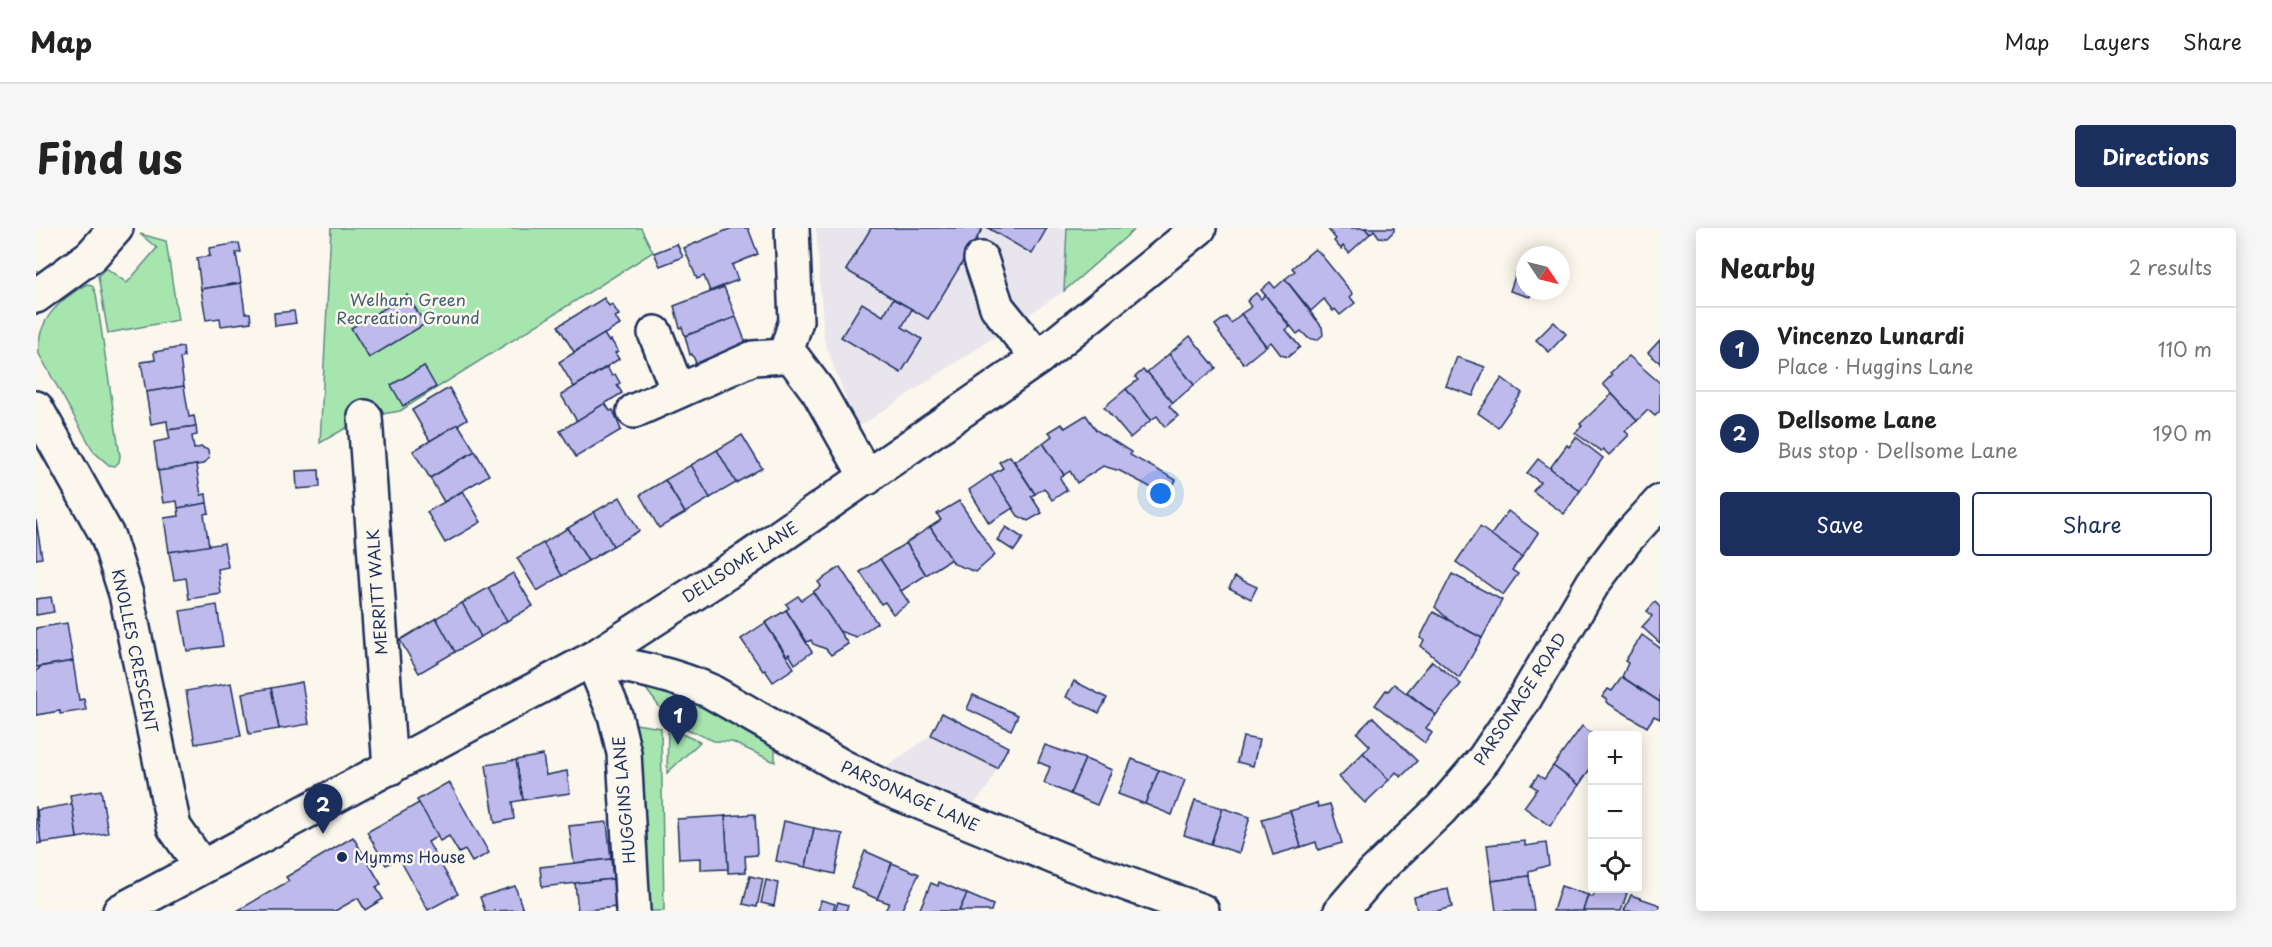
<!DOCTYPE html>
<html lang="en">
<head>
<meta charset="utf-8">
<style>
	:root { --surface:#fff; --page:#f6f6f6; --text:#222; --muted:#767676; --line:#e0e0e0; --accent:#1b2f5e }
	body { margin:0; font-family:"Playpen Sans",sans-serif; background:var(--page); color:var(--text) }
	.controls { position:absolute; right:18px; bottom:18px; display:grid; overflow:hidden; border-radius:6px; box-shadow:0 3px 15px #0003 }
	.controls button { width:54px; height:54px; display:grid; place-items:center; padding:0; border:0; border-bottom:2px solid var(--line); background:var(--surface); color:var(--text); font:30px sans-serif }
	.compass { position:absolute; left:1480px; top:18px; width:54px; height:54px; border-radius:50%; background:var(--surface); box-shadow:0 3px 15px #0003; rotate:125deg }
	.you { position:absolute; left:1125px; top:266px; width:21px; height:21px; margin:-15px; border:4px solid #fff; border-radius:50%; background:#1a73e8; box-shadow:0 0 0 9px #1a73e833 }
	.badge { display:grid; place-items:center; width:39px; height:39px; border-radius:50%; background:var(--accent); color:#fff; font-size:20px; font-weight:700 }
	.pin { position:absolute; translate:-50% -50px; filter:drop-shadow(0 2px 3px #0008) }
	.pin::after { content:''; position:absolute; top:32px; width:21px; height:18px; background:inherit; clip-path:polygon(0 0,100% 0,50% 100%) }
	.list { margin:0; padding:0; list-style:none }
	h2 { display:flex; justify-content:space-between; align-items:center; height:78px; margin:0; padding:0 24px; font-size:26px }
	h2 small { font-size:20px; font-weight:400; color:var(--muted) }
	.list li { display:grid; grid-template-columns:39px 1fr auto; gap:18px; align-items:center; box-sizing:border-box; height:84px; padding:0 24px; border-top:2px solid var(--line) }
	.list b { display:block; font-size:22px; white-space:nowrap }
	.list p { margin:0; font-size:20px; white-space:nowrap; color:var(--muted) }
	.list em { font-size:20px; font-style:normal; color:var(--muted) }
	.actions { display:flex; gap:12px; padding:18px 24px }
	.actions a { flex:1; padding:14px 0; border:2px solid var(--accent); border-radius:6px; text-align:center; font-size:21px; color:var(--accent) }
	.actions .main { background:var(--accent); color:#fff }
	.icon { flex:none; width:33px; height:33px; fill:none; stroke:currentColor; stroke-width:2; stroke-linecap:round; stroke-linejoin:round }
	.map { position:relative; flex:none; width:1624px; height:683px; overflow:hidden; border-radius:6px }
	header { display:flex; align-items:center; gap:36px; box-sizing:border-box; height:84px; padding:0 30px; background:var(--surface); border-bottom:2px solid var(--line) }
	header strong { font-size:28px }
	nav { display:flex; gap:33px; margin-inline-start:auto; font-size:21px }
	.intro { display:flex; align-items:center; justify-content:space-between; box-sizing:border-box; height:144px; padding:0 36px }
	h1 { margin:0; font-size:42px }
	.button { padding:15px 27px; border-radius:6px; background:var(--accent); color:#fff; font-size:21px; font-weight:700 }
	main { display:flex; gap:36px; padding:0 36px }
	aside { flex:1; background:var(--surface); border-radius:6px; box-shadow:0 3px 15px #0003 }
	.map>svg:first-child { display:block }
	.built { fill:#e9e5ec }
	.green { fill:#a6e6ae; stroke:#608a86; stroke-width:1.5 }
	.building { fill:#bfbaec; stroke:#1b2f5e; stroke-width:1.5 }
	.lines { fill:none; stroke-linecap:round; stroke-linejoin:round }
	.minor-casing { stroke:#1b2f5e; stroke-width:38 }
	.minor { stroke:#fbf7ec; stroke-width:33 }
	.poi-dot { fill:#1b2f5e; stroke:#fbf7ec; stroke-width:2 }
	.labels { text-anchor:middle; stroke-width:5; stroke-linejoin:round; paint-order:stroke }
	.park-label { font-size:16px; fill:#3e5d72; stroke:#fbf7ec }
	.street-label { font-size:16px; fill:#1b2f5e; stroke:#fbf7ec }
	.poi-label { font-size:16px; fill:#1b2f5e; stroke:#fbf7ec; text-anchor:start }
</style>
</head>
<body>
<header>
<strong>Map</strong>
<nav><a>Map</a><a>Layers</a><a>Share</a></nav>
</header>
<div class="intro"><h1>Find us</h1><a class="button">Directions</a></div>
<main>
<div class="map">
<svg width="1624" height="683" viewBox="0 0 1624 683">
	<rect width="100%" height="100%" fill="#fbf7ec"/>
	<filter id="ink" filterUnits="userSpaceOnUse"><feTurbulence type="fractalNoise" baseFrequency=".0167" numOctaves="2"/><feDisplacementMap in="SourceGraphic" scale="12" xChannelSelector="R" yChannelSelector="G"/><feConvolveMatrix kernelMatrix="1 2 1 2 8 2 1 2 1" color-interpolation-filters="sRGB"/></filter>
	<g filter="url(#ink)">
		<g class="built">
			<path d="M780 0H1031L1028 63 821 200 788 112Z"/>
			<path d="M906 485 972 519 952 559 937 577 849 540 895 507Z"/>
		</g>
		<g class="green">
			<path d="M295 0H605L617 24 364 183 329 189 284 215Z"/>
			<path d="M1031 0H1100L1028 63Z"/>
			<path d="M104 6 130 13 142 92 72 105 62 48 70 40 91 55 121 20Z"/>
			<path d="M51 56 56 57 60 66 84 228 83 234 79 238 73 237 58 224 3 126C0 92 24 71 51 56Z"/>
			<path d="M610 461 629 462 645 466 739 517V534L696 514 678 513 635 494Z"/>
			<path d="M593 495 625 500 628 683H605Z"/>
			<path d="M632 500 664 514 631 545Z"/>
		</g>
		<g class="building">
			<path d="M696 0H712L722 26 696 37 702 52 674 63 668 48 661 51 648 20Z"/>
			<path d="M835 0H947L892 91 810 42Z"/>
			<path d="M952 0H1011L996 26Z"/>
			<path d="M1291 0H1329L1334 6 1313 25 1307 18 1305 21 1298 13 1300 11Z"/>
			<path d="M1329 0H1358V3L1351 10 1343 9 1338 2 1334 6Z"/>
			<path d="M203 15 205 24 200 25 205 55 165 61 161 30 174 28 173 20Z"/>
			<path d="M641 16 647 29 624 38 618 25Z"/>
			<path d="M1279 21 1283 24 1317 66 1314 69 1319 75 1304 87 1299 81 1297 83 1288 71 1275 83 1249 51 1259 43 1256 40Z"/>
			<path d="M1481 42 1489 45V63H1496L1494 69 1474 63Z"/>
			<path d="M1249 51 1286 99 1287 107 1281 112 1272 110 1265 103 1261 106 1225 62 1234 54 1239 60Z"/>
			<path d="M205 55 209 85H214L215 94 185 98 184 90 170 92 165 61Z"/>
			<path d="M688 59 700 89 649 108 646 99 644 100 638 78Z"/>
			<path d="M1220 65 1225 71 1229 67 1254 99 1250 102 1264 119 1252 129 1245 127 1235 114 1230 118 1205 86 1215 79 1211 73Z"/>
			<path d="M371 67 389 96 333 130 315 100Z"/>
			<path d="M568 70 573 78 576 76 583 87 579 89 584 97 538 124 522 98Z"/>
			<path d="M857 71 876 81 866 99 886 111 865 145 805 109 826 75 847 88Z"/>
			<path d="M258 83 260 95 239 98 238 85Z"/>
			<path d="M1205 86 1230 118 1208 136 1183 105 1184 104 1179 97 1190 89 1195 95Z"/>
			<path d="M700 89 711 118 661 137 656 126 654 127 649 108Z"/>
			<path d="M1518 94 1530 106 1513 124 1500 112Z"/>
			<path d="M568 106 573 114 575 112 582 123 579 125 583 131 538 159 523 134Z"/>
			<path d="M1154 108 1180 140 1158 157 1133 126Z"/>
			<path d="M1624 112V135L1612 125Z"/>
			<path d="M147 119 148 129 144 130 148 158 110 164 105 134 119 132 118 124Z"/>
			<path d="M1133 126 1158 157 1137 175 1111 144Z"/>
			<path d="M1593 128 1624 155V183L1619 188 1612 182 1601 193 1567 156 1576 147 1574 145Z"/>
			<path d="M1421 129 1449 139 1437 168 1410 158Z"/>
			<path d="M388 138 400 159 367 178 355 157Z"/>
			<path d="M571 139 576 148 579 146 584 155 581 157 586 165 541 193 525 167Z"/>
			<path d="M1107 142 1110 145 1111 144 1137 175 1133 178 1142 188 1129 199 1121 188 1115 192 1090 161 1102 152 1099 149Z"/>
			<path d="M1466 150 1486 165 1462 199 1442 185Z"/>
			<path d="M148 158 153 189 158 188 160 198 132 202 131 193 115 196 110 164Z"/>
			<path d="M413 160 431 191 394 213 376 182Z"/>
			<path d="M1090 161 1115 192 1094 210 1068 179Z"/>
			<path d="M1576 166 1601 193 1589 203 1593 207 1573 227 1567 221 1565 223 1539 205 1546 198 1544 196Z"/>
			<path d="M569 175 574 183 577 182 585 202 540 229 524 203Z"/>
			<path d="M1050 187 1060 202 1095 224 1094 227 1140 252 1131 268 1084 243 1067 238 1041 255 1034 243 1028 247 1007 215 1016 208 1013 204 1026 196 1029 200Z"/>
			<path d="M422 196 439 223 394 250 377 223Z"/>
			<path d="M160 198 161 207 156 208 158 221 165 219 172 222 173 230 167 236 122 243 118 214 134 211 132 202Z"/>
			<path d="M706 207 726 240 700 255 681 222Z"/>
			<path d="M1540 209 1567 230 1544 263 1514 240 1531 217 1533 219Z"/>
			<path d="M1007 215 1028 247 1024 250 1031 262 1016 272 1008 260 999 266 978 233Z"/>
			<path d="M681 222 700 255 674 270 655 237Z"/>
			<path d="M439 223 453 247 408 274 394 250Z"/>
			<path d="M974 228 999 266 995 268 1006 285 992 293 982 288 955 247 967 240 963 234Z"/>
			<path d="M1502 231 1544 263 1528 286 1497 263 1504 254 1491 245Z"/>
			<path d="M160 237 165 267 170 266 171 275 142 280 141 273 127 275 122 243Z"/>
			<path d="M655 237 674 270 649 285 629 252Z"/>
			<path d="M283 242 284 259 261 261 260 243Z"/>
			<path d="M955 247 977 280 953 295 933 262Z"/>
			<path d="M629 252 649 285 623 300 604 267Z"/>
			<path d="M427 263 445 294 409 315 391 284Z"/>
			<path d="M584 269 603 303 577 318 558 284Z"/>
			<path d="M923 273 959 327 940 344 918 336 894 299 905 292 901 286Z"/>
			<path d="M171 275 173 285 168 286 173 318 133 324 128 290 143 288 142 280Z"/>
			<path d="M1472 283 1502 305 1486 329 1455 307Z"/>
			<path d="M558 284 577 318 552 333 532 300Z"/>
			<path d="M0 292 6 330 0 331Z"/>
			<path d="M894 299 915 331 890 347 870 315Z"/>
			<path d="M970 299 987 310 978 323 961 312Z"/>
			<path d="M1444 299 1486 329 1476 342 1482 346 1467 367 1420 334Z"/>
			<path d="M532 300 552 333 526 348 507 315Z"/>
			<path d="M188 315 192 339 182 341 185 366 153 371 150 350 138 352 133 324Z"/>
			<path d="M507 315 526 348 501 363 481 330Z"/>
			<path d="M870 315 890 347 865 363 844 331Z"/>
			<path d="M844 331 873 375 857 386 849 374 845 376 824 344Z"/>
			<path d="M804 339 841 395 820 409 803 403 777 364 785 358 782 354Z"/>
			<path d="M477 345 497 378 471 393 452 360Z"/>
			<path d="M1416 346 1466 372 1446 410 1414 393 1399 379Z"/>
			<path d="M1199 349 1221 359 1215 371 1193 360Z"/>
			<path d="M452 360 471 393 445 409 426 375Z"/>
			<path d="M777 364 812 416 795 427 790 421 777 416 775 412 771 414 750 382 753 380 750 376 762 368 765 372Z"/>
			<path d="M15 369 18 384 0 387V371Z"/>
			<path d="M1619 374 1624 379V415L1606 399 1616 388 1611 383Z"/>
			<path d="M426 375 445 409 419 424 400 390Z"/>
			<path d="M181 377 187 418 151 423 144 383Z"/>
			<path d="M750 382 776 424 759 436 753 426 751 428 729 395Z"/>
			<path d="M1397 384 1446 410 1423 450 1385 418 1388 412 1384 410Z"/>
			<path d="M400 390 419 424 383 445 364 412Z"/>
			<path d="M31 395 37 433 0 439V400Z"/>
			<path d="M729 395 758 440 737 454 729 442 727 443 705 411Z"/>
			<path d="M1606 407 1624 420V474L1586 449 1592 435 1589 433Z"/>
			<path d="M37 433 43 472 48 471 50 482 24 486V483L0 487V442L3 441V439Z"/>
			<path d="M1396 433 1425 456 1400 487 1371 464Z"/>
			<path d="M1586 449 1624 474V491L1618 488 1611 499 1570 474 1571 472 1566 469 1572 461 1576 463Z"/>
			<path d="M1038 453 1071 470 1063 485 1030 469Z"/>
			<path d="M266 454 273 496 243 501 235 460Z"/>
			<path d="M195 455 205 508 159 516 150 463Z"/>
			<path d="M1358 456 1400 487 1390 500 1396 505 1389 515 1339 477 1350 462 1352 463Z"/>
			<path d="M235 460 243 501 213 506 206 465Z"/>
			<path d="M937 467 982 487 975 502 931 481Z"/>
			<path d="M906 485 972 519 961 540 895 507Z"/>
			<path d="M1337 489 1381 533 1365 549 1360 544 1353 552 1327 525 1334 518 1321 505Z"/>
			<path d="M1546 498 1560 508H1556V538L1543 557 1517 538Z"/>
			<path d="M1207 509 1223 512 1217 538 1201 534Z"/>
			<path d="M1009 517 1049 531 1034 566 1008 555 1014 539 1002 534Z"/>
			<path d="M1327 525 1353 552 1329 575 1303 549Z"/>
			<path d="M507 527 510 547 531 543 534 565 487 572 480 532Z"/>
			<path d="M1049 531 1076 542 1061 577 1034 566Z"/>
			<path d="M1096 531 1123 542 1109 576 1082 566Z"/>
			<path d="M480 532 487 572 476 574 478 591 459 595 450 537Z"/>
			<path d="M1517 538 1543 557 1514 598 1488 579 1501 561 1495 557 1502 547 1508 551Z"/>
			<path d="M1123 542 1149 552 1136 587 1109 576Z"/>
			<path d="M413 554 453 625 436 634 429 622 423 625 413 608 404 613 381 572Z"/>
			<path d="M65 562 72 605 41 610 34 567Z"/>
			<path d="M1159 572 1187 580 1175 616 1148 607Z"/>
			<path d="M383 575 402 608 392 614 422 666 392 682 363 630 350 637 331 604Z"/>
			<path d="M1281 575 1282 579 1294 576 1306 615 1282 622 1280 614 1265 619 1254 583Z"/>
			<path d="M36 576 41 610 5 615 1 582Z"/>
			<path d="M0 578 5 615 0 616Z"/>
			<path d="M1187 580 1214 589 1203 625 1175 616Z"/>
			<path d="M1254 583 1265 619 1237 627 1226 591Z"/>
			<path d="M719 586 721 627 709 628 710 644 692 645 689 588Z"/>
			<path d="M689 588 692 641 665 642V630L643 631 641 591Z"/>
			<path d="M748 593 778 600 770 639 740 633Z"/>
			<path d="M571 594 575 631 538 635 533 598Z"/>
			<path d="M778 600 807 606 799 646 770 639Z"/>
			<path d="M317 609 345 656 340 659 347 671 329 682 322 670 299 683H201L253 653 250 649Z"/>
			<path d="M1489 613V618L1510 615 1513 637 1493 643V648L1456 653 1451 617Z"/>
			<path d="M829 623 856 635 841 671 815 659Z"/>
			<path d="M575 631 577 651 506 659 504 639Z"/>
			<path d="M856 635 883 646 865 683H849L853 675 841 671Z"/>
			<path d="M714 648 727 651 721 679 707 676Z"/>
			<path d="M1493 648 1498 683H1460L1456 653Z"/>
			<path d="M577 651 580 679 542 683 539 655Z"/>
			<path d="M730 652 742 655 738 678 725 675Z"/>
			<path d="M903 654 931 666 923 683H883L895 655 902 658Z"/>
			<path d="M479 658 487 682 449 683 444 669Z"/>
			<path d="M1525 658 1552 667 1547 683H1517Z"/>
			<path d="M1560 660 1571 663 1572 660H1578L1591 665 1585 683H1547L1552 667 1557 669Z"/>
			<path d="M1412 661 1416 679 1401 683H1381L1378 669Z"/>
			<path d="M931 666 957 677 955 683H923Z"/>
			<path d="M1595 667 1624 677V683H1588Z"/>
			<path d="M785 672 799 676 797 683H782Z"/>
			<path d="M802 674 812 677 810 683H799Z"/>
		</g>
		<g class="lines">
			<g class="minor-casing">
				<g id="minor">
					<path d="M945 31 961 79 1002 130"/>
					<path d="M0 68 55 28 80 0"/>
					<path d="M619 105 642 163"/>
					<path d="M749 128 760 93 756 0"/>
					<path d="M0 180 72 309 90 366 138 599 166 639"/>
					<path d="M598 183 717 130 749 128 758 131 782 163 831 250"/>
					<path d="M329 189 354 540"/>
					<path d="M556 431C597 439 636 446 674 463L807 539 849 560 1033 635 1166 683"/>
					<path d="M556 431 579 487 588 525 597 683"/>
					<path d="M84 683 556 431 710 332 1002 130 1163 0"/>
					<path d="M1305 683 1337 646 1405 581 1448 531 1486 475 1557 355 1590 311 1624 274"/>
				</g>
			</g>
			<use href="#minor" class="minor"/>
		</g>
	</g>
	<circle class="poi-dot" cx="306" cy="629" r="6"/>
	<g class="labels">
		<g class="park-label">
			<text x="372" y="78">Welham Green<tspan x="372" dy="18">Recreation Ground</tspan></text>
		</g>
		<g class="street-label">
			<text transform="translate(704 334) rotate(-33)" y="6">DELLSOME LANE</text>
			<text transform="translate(341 364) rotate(-94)" y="6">MERRITT WALK</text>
			<text transform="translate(99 423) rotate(78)" y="6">KNOLLES CRESCENT</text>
			<text transform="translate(1484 471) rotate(-57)" y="6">PARSONAGE ROAD</text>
			<text transform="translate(874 568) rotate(24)" y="6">PARSONAGE LANE</text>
			<text transform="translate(588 572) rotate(-95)" y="6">HUGGINS LANE</text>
		</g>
		<g class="poi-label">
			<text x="318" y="635">Mymms House</text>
		</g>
	</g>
</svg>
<div class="controls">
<button>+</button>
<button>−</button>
<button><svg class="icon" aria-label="locate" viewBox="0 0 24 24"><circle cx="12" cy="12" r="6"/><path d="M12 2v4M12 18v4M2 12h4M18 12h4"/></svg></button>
</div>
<svg class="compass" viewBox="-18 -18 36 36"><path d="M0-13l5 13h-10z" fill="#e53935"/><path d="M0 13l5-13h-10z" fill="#767676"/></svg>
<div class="you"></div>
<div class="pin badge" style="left:642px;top:517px">1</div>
<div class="pin badge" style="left:287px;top:606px">2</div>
</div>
<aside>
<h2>Nearby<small>2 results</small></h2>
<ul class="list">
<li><span class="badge">1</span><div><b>Vincenzo Lunardi</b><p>Place · Huggins Lane</p></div><em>110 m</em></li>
<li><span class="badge">2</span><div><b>Dellsome Lane</b><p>Bus stop · Dellsome Lane</p></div><em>190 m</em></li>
</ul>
<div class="actions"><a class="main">Save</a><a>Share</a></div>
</aside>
</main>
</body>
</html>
